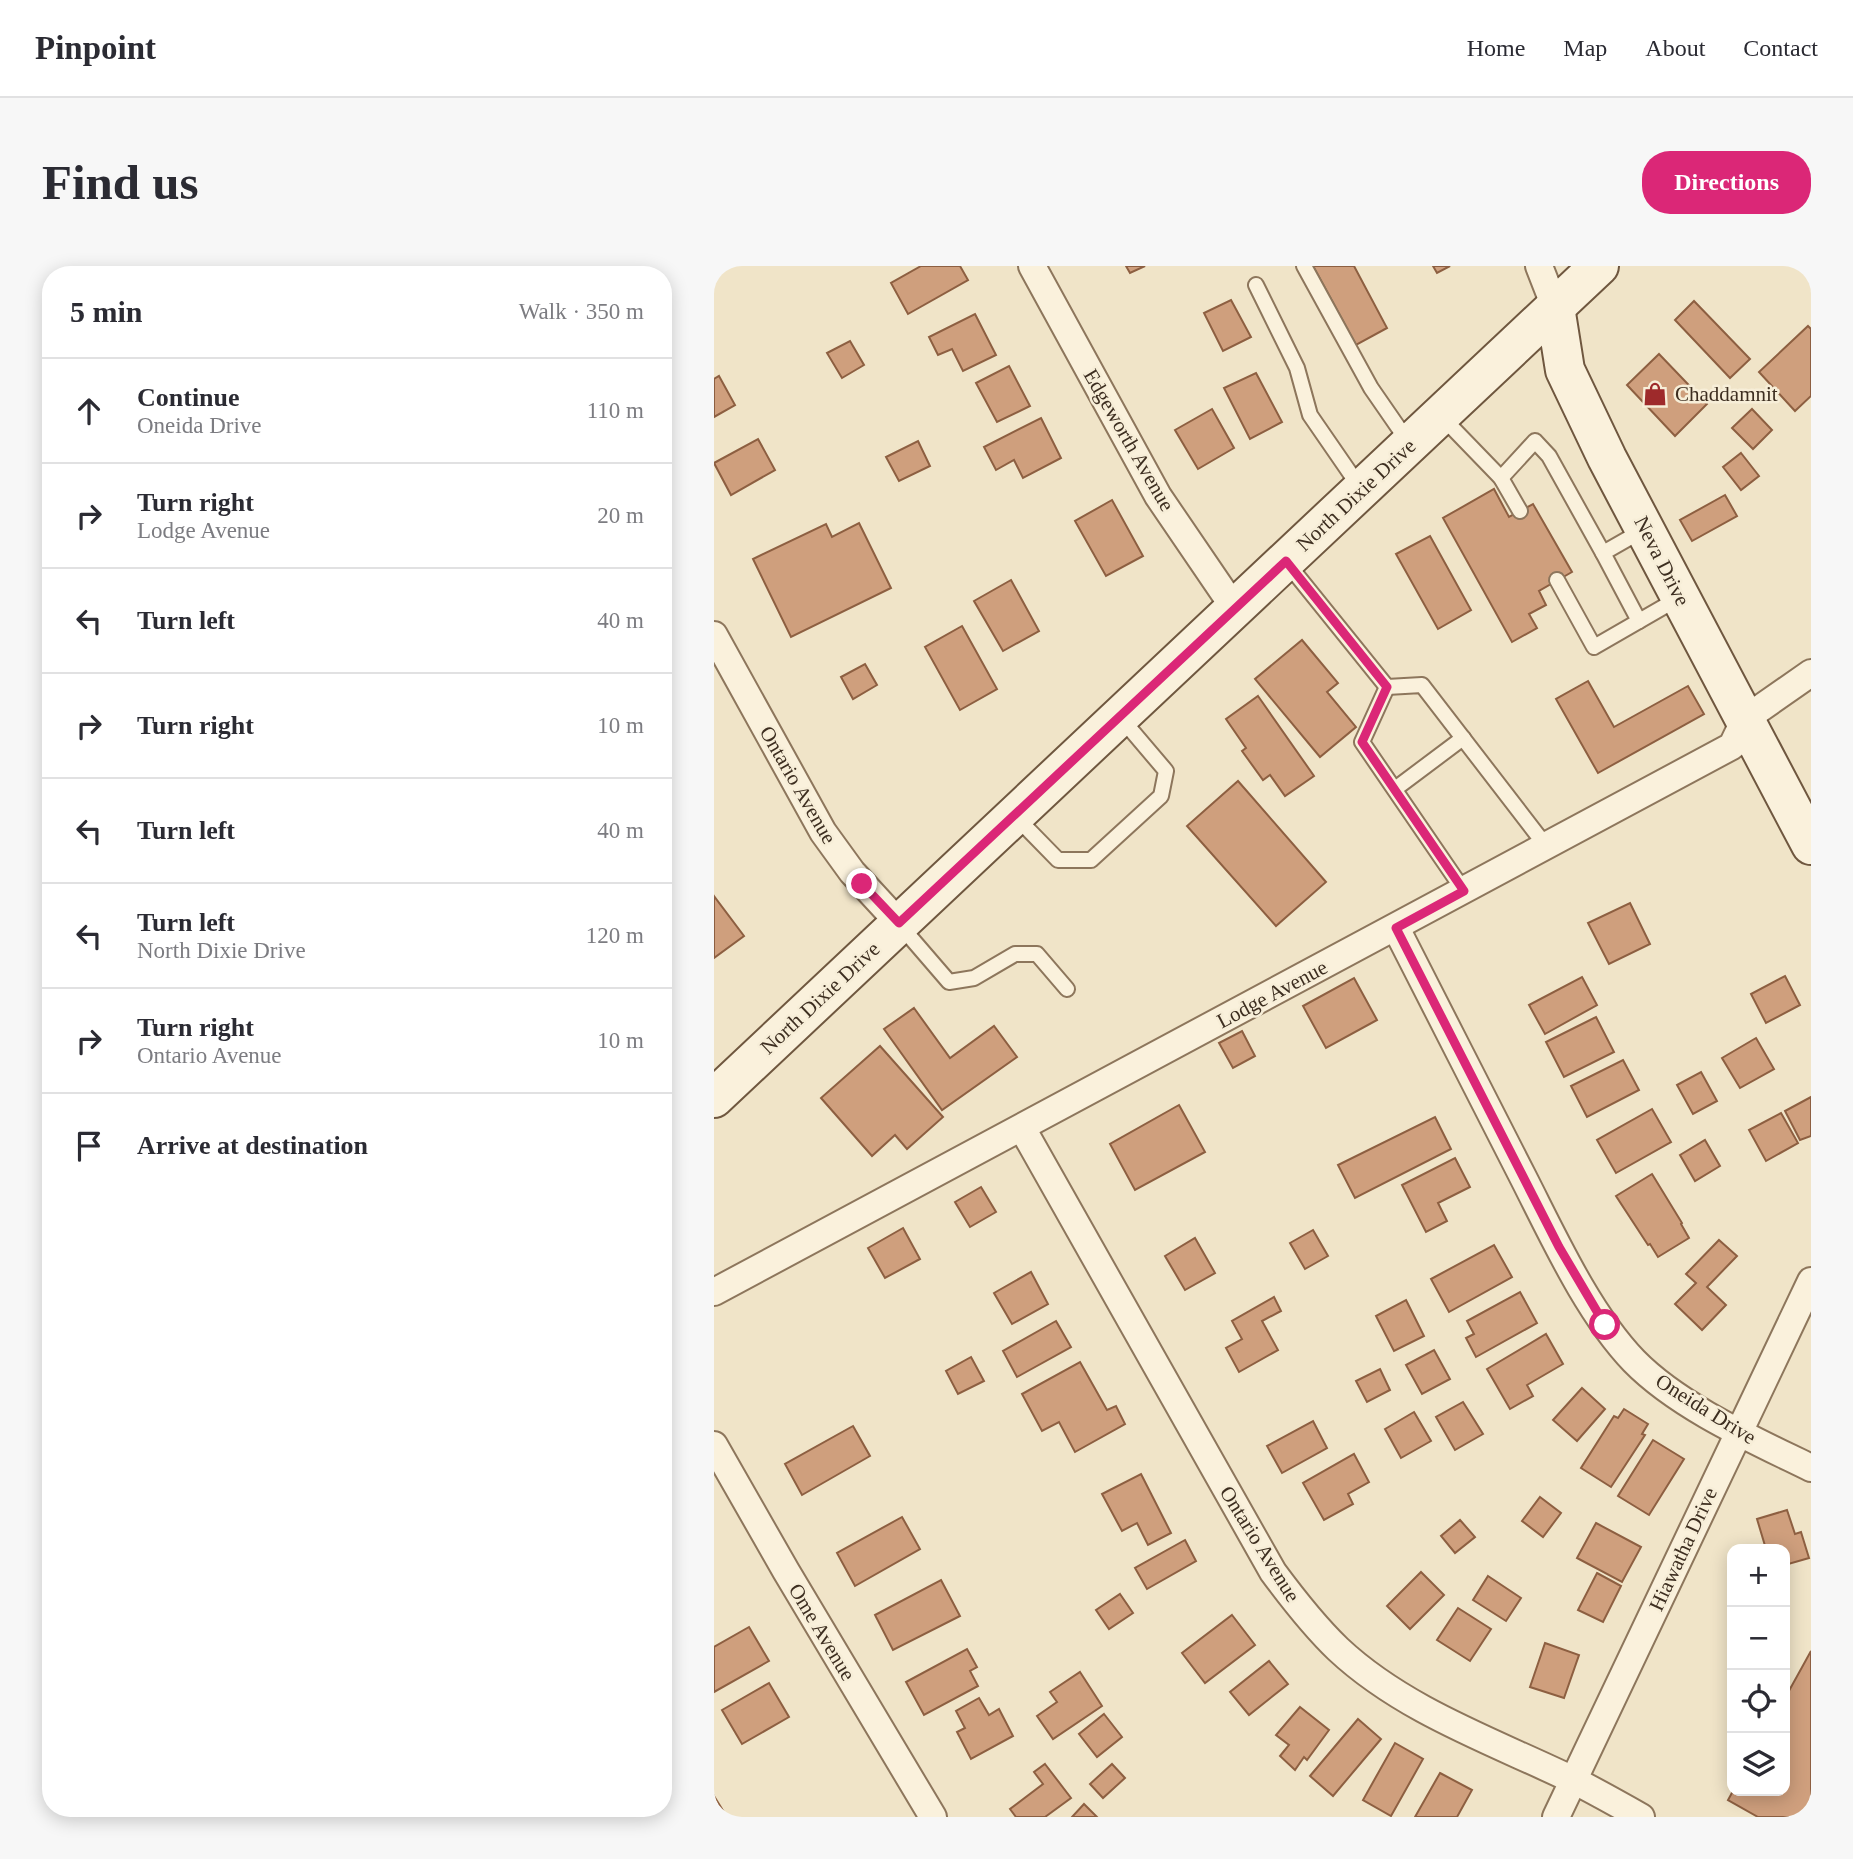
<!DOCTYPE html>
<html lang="en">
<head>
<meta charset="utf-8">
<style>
	:root { --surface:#fff; --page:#f7f7f7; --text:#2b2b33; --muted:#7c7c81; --line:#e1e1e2; --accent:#db2777 }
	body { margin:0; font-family:"Times New Roman",serif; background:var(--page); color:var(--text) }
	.controls { position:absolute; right:21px; bottom:21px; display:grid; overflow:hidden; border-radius:14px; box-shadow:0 4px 18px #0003 }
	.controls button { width:63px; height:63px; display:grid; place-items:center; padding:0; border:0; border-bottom:2px solid var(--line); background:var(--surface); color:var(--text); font:35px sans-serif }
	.stop { position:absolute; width:21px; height:21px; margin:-16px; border:5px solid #db2777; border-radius:50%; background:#fff }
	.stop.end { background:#db2777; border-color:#fff; box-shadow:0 2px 7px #0008 }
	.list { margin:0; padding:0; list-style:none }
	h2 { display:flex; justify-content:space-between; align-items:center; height:91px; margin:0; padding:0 28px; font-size:30px }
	h2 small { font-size:23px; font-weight:400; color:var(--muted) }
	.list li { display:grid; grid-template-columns:46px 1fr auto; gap:21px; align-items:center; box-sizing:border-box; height:105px; padding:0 28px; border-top:2px solid var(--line) }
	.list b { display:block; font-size:26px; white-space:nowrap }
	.list p { margin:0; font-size:23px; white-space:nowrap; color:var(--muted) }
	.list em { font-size:23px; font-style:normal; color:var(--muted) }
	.icon { flex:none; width:38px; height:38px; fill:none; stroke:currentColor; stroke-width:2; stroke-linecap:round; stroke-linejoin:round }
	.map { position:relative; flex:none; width:1097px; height:1551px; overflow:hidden; border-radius:28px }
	header { display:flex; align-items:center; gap:42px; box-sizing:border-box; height:98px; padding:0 35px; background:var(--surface); border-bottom:2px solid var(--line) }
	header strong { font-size:33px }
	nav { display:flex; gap:38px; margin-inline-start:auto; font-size:24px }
	.intro { display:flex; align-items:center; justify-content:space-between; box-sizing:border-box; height:168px; padding:0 42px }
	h1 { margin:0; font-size:49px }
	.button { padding:18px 32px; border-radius:28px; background:var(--accent); color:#fff; font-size:24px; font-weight:700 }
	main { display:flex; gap:42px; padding:0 42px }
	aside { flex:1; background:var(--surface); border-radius:28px; box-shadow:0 4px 18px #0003 }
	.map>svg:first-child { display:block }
	.building { fill:#cf9f7d; stroke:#8d5f41; stroke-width:2 }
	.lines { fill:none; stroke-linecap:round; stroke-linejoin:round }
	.lane-casing { stroke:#8d765c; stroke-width:18 }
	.street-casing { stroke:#8d765c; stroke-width:30 }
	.secondary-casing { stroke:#6f573f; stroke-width:42 }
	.lane { stroke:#faf1dc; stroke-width:14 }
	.street { stroke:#faf1dc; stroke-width:26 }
	.secondary { stroke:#faf1dc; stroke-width:38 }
	.route { stroke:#db2777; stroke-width:9 }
	.labels { text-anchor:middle; stroke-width:5; stroke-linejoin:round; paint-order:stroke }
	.poi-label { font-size:21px; fill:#3d2e20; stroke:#f7eed8; text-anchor:start }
	.street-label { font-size:21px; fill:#3d2e20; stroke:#f7eed8 }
</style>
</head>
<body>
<header>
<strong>Pinpoint</strong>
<nav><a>Home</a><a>Map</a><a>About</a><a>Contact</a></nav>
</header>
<div class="intro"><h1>Find us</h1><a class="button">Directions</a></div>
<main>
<aside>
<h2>5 min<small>Walk · 350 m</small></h2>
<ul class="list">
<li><svg class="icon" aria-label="ahead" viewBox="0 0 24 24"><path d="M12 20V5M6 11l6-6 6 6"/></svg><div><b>Continue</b><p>Oneida Drive</p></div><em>110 m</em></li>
<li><svg class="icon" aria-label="right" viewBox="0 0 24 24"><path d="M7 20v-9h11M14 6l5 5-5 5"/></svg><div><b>Turn right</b><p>Lodge Avenue</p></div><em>20 m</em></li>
<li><svg class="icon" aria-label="left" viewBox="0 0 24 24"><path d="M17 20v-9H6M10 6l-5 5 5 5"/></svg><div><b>Turn left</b></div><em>40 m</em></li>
<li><svg class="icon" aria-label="right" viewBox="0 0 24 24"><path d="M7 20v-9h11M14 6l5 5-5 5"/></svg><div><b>Turn right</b></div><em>10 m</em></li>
<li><svg class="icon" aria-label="left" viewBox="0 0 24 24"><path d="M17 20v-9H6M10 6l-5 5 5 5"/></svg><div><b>Turn left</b></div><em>40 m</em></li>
<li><svg class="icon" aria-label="left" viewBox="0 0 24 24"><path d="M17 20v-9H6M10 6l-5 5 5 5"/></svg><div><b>Turn left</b><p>North Dixie Drive</p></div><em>120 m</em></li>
<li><svg class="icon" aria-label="right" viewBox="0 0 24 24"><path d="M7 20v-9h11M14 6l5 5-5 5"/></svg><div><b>Turn right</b><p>Ontario Avenue</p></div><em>10 m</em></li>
<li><svg class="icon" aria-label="arrive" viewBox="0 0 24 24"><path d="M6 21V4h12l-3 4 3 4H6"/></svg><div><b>Arrive at destination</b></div></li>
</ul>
</aside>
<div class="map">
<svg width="1097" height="1551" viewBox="0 0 1097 1551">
	<rect width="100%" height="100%" fill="#f0e4c8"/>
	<g class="building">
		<path d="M207 0H246L254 14 194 48 177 17Z"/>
		<path d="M412 0H431L416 7Z"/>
		<path d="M599 0H640L673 62 642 79Z"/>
		<path d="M719 0H736L723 7Z"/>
		<path d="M517 34 537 71 509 85 490 47Z"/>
		<path d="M980 35 1036 93 1016 112 961 54Z"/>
		<path d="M261 48 282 89 249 105 238 83 224 89 215 71Z"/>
		<path d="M1094 60 1097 63V130L1081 145 1045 106Z"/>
		<path d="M136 75 150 99 128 112 113 87Z"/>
		<path d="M945 88 993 138 961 170 913 119Z"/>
		<path d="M295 100 316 140 283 156 262 117Z"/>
		<path d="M542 107 568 156 536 173 510 122Z"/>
		<path d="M5 110 21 139 0 151V113Z"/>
		<path d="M498 143 520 182 484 203 461 164Z"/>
		<path d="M1038 143 1058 164 1039 183 1018 162Z"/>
		<path d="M327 152 347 192 309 212 300 194 282 204 270 181Z"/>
		<path d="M44 173 61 204 17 229 0 197Z"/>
		<path d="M204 175 216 200 185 215 172 191Z"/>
		<path d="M1027 187 1045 210 1027 224 1009 201Z"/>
		<path d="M780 223 795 251 819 238 858 306 825 325 832 339 815 348 823 362 798 376 729 252Z"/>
		<path d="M1011 229 1023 250 978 275 966 254Z"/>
		<path d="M398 234 429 290 392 310 361 255Z"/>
		<path d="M145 257 177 322 77 371 39 293 112 258 118 271Z"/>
		<path d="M716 270 757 344 724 363 682 288Z"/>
		<path d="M297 314 325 365 289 385 260 335Z"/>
		<path d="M248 360 283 423 246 444 211 381Z"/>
		<path d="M588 374 624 417 613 426 642 461 606 491 541 413Z"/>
		<path d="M151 398 163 419 139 433 127 411Z"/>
		<path d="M874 415 900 461 974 420 990 448 884 507 842 433Z"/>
		<path d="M544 430 600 510 571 530 556 509 549 514 528 485 532 482 512 453Z"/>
		<path d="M524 515 612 616 562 660 473 560Z"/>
		<path d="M0 630 30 670 0 692Z"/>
		<path d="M916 637 936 678 895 698 874 657Z"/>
		<path d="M1071 710 1086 739 1052 757 1037 728Z"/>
		<path d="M868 711 883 739 831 768 815 739Z"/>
		<path d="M640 712 663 754 612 782 589 740Z"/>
		<path d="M200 742 236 792 280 760 303 791 228 844 170 763Z"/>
		<path d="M882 751 900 786 850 811 832 776Z"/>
		<path d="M528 765 541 790 519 802 505 777Z"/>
		<path d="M1042 772 1060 803 1026 822 1008 792Z"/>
		<path d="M166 780 229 851 193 883 181 869 158 890 107 832Z"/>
		<path d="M909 794 925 824 873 851 857 820Z"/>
		<path d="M987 806 1003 835 979 848 963 819Z"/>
		<path d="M1097 831V870L1086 874 1071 845Z"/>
		<path d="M465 839 491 886 421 924 396 878Z"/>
		<path d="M938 843 957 876 902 907 883 874Z"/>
		<path d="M1067 847 1084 877 1052 895 1035 864Z"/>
		<path d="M721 851 737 883 641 932 624 899Z"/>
		<path d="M991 874 1006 900 981 915 966 889Z"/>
		<path d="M741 892 756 921 724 937 733 955 712 966 688 919Z"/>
		<path d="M938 908 968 957 967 958 975 972 944 991 936 978 934 979 902 930Z"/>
		<path d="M267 921 282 946 256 961 241 936Z"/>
		<path d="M189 962 206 993 171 1012 154 982Z"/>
		<path d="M599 964 614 990 591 1003 576 977Z"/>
		<path d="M481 972 501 1007 471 1024 451 990Z"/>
		<path d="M1005 974 1023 990 993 1021 1012 1039 988 1064 961 1038 982 1017 972 1008Z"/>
		<path d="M780 979 798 1011 735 1046 717 1013Z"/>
		<path d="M317 1006 334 1038 298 1058 280 1027Z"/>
		<path d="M806 1026 823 1057 762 1091 752 1072 760 1068 753 1055Z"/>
		<path d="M560 1031 567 1045 548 1055 564 1084 525 1106 512 1082 528 1073 518 1055Z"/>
		<path d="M692 1034 710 1070 680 1085 662 1050Z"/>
		<path d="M342 1055 357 1081 303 1111 289 1085Z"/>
		<path d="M832 1068 849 1098 813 1119 819 1130 796 1143 773 1103Z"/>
		<path d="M720 1084 736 1113 708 1128 692 1099Z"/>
		<path d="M257 1091 270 1115 244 1128 232 1105Z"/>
		<path d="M366 1096 393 1144 402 1140 411 1158 361 1186 345 1156 328 1165 308 1128Z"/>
		<path d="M666 1103 676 1124 653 1136 642 1115Z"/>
		<path d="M868 1122 891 1143 863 1175 839 1154Z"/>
		<path d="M749 1136 769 1168 741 1184 722 1151Z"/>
		<path d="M910 1143 934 1158 928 1168 931 1169 897 1221 867 1202 900 1150 904 1152Z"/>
		<path d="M700 1146 717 1175 687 1192 671 1163Z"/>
		<path d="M599 1155 613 1182 568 1207 553 1180Z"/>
		<path d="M139 1160 156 1190 88 1229 71 1198Z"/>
		<path d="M939 1174 970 1193 935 1249 904 1230Z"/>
		<path d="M640 1188 655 1216 634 1228 639 1238 610 1254 589 1217Z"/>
		<path d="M427 1208 457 1267 434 1279 423 1257 408 1265 388 1228Z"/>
		<path d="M826 1231 847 1247 829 1271 808 1255Z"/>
		<path d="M1073 1244 1081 1268 1087 1266 1095 1292 1071 1299V1283H1052L1043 1253Z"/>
		<path d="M188 1251 206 1283 141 1320 123 1287Z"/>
		<path d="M746 1254 761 1271 741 1287 727 1270Z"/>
		<path d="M882 1257 927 1281 908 1316 863 1292Z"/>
		<path d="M471 1274 482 1295 433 1323 421 1302Z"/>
		<path d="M707 1306 730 1329 696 1363 673 1340Z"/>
		<path d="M883 1307 907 1320 889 1356 864 1344Z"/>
		<path d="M774 1310 807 1332 792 1355 759 1334Z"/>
		<path d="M227 1314 246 1350 179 1384 161 1349Z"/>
		<path d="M406 1328 419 1347 395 1363 382 1344Z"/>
		<path d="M744 1342 777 1363 756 1395 723 1374Z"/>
		<path d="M518 1349 541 1379 491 1417 468 1387Z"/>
		<path d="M35 1361 55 1395 0 1426V1381Z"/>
		<path d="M831 1377 865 1389 850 1432 816 1421Z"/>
		<path d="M253 1383 263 1401 256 1405 264 1420 210 1449 192 1416Z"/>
		<path d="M1097 1385V1551H1044L1014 1534 1019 1525H1071V1432Z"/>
		<path d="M555 1395 574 1418 535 1449 516 1426Z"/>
		<path d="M366 1406 388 1440 339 1473 323 1450 343 1436 336 1426Z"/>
		<path d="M55 1417 75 1451 28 1478 8 1444Z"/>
		<path d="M265 1432 275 1449 285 1443 299 1470 257 1493 243 1466 251 1462 242 1445Z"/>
		<path d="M586 1441 615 1464 593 1494 590 1491 581 1504 566 1490 575 1479 562 1469Z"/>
		<path d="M390 1448 408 1471 383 1491 365 1468Z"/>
		<path d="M644 1453 667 1473 619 1530 596 1510Z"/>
		<path d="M681 1477 709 1493 677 1550 649 1534Z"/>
		<path d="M331 1498 357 1532 331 1551H302L296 1543 329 1518 320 1506Z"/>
		<path d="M398 1498 411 1512 389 1532 376 1518Z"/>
		<path d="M726 1507 758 1524 743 1551H701Z"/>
		<path d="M0 1530 13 1551H0Z"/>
		<path d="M370 1538 383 1551H358Z"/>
	</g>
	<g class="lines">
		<g class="lane-casing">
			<g id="lane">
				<path d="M590 0 657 122 695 177"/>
				<path d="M542 19 583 102 596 149 647 223"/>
				<path d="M727 150 787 212 806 245"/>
				<path d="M787 212 821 175 835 190 889 287 931 263"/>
				<path d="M889 287 925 355"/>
				<path d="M573 297 673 421 708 419 832 580"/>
				<path d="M843 314 880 381 965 332"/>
				<path d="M673 421 648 476 750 625"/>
				<path d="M681 523 749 472"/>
				<path d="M301 550 344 594H377L447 530 452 505 407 452"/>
				<path d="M185 658 235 716 260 712 301 688H323L353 723"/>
			</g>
		</g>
		<g class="street-casing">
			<g id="street">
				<path d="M318 0 444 230 521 343"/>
				<path d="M825 0 841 41"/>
				<path d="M0 369 109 566 138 606 185 657"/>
				<path d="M682 662C725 746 767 829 810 913 840 972 874 1047 920 1095 965 1141 1040 1174 1097 1202"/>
				<path d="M308 862 559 1306C579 1333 600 1360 624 1383 689 1444 778 1475 857 1513 881 1525 904 1538 927 1551"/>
				<path d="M0 1026 1018 480 1031 453 1097 407"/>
				<path d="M0 1179 72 1305 219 1551"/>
				<path d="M842 1551 1097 1015"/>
			</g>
		</g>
		<g class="secondary-casing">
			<g id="secondary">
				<path d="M841 41 851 104 893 192 1097 579"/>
				<path d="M0 832 885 0"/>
			</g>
		</g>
		<use href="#lane" class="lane"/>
		<use href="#street" class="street"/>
		<use href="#secondary" class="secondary"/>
	</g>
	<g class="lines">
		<path class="route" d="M148 618 185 657 572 295 673 421 648 476 750 625 682 662 845 981 891 1059"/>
	</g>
	<defs>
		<g id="shop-bare" transform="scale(1.89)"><path d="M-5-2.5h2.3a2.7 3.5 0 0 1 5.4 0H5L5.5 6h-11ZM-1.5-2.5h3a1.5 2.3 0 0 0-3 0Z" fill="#9e2a2b" stroke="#f7eed8" stroke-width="2.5" paint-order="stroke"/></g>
	</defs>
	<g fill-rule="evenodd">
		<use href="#shop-bare" x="941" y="128"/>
	</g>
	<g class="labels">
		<g class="poi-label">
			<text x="961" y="135">Chaddamnit</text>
		</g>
		<g class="street-label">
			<text transform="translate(415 174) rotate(60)" y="7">Edgeworth Avenue</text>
			<text transform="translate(642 229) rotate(-43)" y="7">North Dixie Drive</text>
			<text transform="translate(948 295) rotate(63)" y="7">Neva Drive</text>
			<text transform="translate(84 519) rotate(60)" y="7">Ontario Avenue</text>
			<text transform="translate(558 728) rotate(-28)" y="7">Lodge Avenue</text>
			<text transform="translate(106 732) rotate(-43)" y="7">North Dixie Drive</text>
			<text transform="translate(992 1143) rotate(32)" y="7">Oneida Drive</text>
			<text transform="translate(546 1278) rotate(58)" y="7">Ontario Avenue</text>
			<text transform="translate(969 1283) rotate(-65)" y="7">Hiawatha Drive</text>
			<text transform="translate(108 1366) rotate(59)" y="7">Ome Avenue</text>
		</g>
	</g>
</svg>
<div class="controls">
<button>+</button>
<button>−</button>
<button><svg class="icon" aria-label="locate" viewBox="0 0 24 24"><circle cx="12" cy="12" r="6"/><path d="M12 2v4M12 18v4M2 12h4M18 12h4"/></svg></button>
<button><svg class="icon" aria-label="layers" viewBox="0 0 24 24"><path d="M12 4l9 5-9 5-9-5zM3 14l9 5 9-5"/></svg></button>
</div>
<div class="stop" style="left:891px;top:1059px"></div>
<div class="stop end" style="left:148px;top:618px"></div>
</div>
</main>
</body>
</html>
